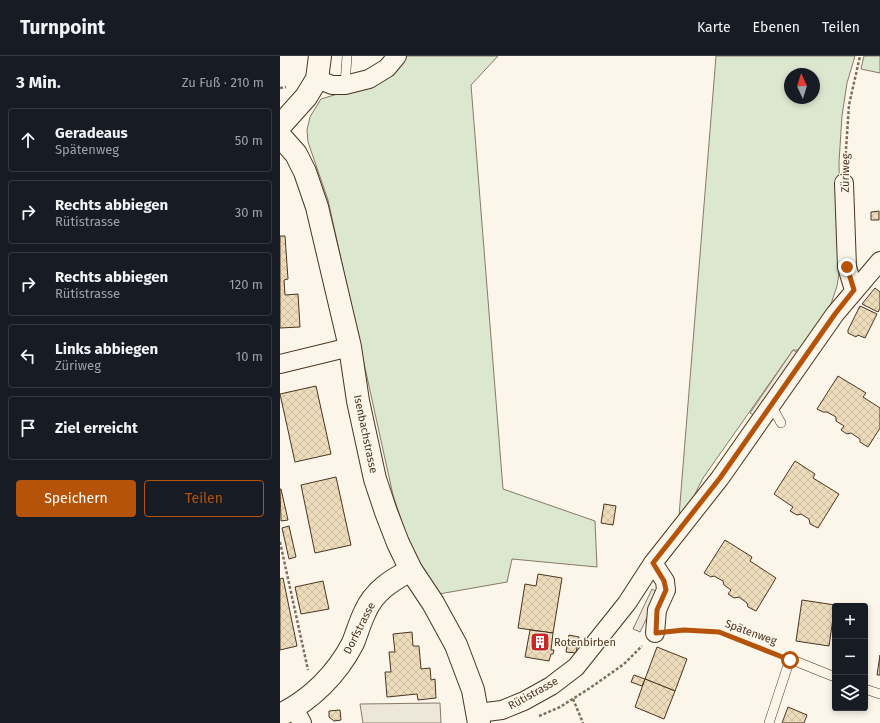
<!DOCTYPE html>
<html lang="de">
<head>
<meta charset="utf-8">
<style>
	:root { --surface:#171b24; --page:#20242c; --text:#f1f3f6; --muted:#9ea1a6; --line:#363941; --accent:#b45309 }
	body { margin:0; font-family:"Fira Sans",sans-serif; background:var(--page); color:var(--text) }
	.controls { position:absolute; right:12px; bottom:12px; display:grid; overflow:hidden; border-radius:4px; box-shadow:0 2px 6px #0003 }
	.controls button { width:36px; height:36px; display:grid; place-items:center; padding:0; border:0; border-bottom:1px solid var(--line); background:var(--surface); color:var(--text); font:20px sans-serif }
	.compass { position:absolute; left:504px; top:12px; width:36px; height:36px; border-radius:50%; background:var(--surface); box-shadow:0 2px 6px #0003; rotate:356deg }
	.stop { position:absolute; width:12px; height:12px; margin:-9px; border:3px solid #b45309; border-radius:50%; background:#fff }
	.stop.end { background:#b45309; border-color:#fff; box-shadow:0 1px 4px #0008 }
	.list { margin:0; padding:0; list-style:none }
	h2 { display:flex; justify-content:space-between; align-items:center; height:52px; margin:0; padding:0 16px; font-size:17px }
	h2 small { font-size:13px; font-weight:400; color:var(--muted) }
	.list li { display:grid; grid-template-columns:26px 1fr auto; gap:12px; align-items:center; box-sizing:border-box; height:64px; margin:0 8px 8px; padding:0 8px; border:1px solid var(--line); border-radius:4px }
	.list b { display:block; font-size:15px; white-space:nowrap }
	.list p { margin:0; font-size:13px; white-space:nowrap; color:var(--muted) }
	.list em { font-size:13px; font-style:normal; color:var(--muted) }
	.actions { display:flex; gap:8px; padding:12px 16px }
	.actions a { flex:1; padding:9px 0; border:1px solid var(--accent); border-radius:4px; text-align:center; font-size:14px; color:var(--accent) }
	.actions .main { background:var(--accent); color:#fff }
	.icon { flex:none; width:22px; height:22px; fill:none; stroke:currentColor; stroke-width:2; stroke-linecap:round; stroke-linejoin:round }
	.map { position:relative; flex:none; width:600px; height:667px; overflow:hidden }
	header { display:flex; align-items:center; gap:24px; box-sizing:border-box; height:56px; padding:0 20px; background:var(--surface); border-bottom:1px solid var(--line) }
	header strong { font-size:19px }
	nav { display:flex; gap:22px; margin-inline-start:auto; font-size:14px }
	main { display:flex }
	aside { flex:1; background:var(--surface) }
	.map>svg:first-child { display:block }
	.grass { fill:#dce7d0; stroke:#887966; fill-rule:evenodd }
	.parking { fill:#ede7d9; stroke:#887966 }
	.building { fill:url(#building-cross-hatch); stroke:#4a3520 }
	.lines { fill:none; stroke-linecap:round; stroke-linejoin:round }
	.service-casing { stroke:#4a3520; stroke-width:10 }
	.minor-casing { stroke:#4a3520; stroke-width:20 }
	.tertiary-casing { stroke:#4a3520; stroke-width:24 }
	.secondary-casing { stroke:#4a3520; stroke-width:24 }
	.path { stroke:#7f6f5c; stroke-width:2.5; stroke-dasharray:3 2; stroke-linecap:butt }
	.service { stroke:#fbf6e9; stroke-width:9 }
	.minor { stroke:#fbf6e9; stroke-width:18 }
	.tertiary { stroke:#fbf6e9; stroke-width:22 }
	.secondary { stroke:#fbf6e9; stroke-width:22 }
	.route { stroke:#b45309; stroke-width:5 }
	.labels { text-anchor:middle; stroke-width:3; stroke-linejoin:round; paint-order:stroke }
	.street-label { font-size:11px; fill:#4a3520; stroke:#fbf6e9 }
	.poi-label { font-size:11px; fill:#4a3520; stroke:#fbf6e9; text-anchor:start }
</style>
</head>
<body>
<header>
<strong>Turnpoint</strong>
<nav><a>Karte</a><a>Ebenen</a><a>Teilen</a></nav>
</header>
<main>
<aside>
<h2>3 Min.<small>Zu Fuß · 210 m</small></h2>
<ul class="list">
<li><svg class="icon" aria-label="ahead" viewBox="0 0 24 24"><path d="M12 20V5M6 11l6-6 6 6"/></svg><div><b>Geradeaus</b><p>Spätenweg</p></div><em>50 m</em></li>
<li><svg class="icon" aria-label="right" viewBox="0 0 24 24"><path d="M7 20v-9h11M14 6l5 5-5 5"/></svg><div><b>Rechts abbiegen</b><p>Rütistrasse</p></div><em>30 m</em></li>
<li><svg class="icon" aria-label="right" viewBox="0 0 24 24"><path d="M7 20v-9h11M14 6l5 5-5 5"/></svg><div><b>Rechts abbiegen</b><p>Rütistrasse</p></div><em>120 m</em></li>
<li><svg class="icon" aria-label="left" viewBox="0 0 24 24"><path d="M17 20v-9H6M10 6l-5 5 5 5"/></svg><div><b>Links abbiegen</b><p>Züriweg</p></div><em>10 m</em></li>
<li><svg class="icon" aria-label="arrive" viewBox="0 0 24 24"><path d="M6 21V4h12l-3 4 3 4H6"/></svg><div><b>Ziel erreicht</b></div></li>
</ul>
<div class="actions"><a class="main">Speichern</a><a>Teilen</a></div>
</aside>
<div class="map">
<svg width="600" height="667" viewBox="0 0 600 667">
	<defs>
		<pattern id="building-cross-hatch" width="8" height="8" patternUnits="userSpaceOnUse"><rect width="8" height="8" fill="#ecdcbc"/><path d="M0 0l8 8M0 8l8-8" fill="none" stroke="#ccbda1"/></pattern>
	</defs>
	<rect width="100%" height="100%" fill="#fbf6e9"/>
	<g class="grass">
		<path d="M125 0H218L191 29 223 433 315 465 317 511 232 503 227 526 159 538 133 495 123 469 113 439 48 144 28 86 27 74 30 61 41 43 84 30Z"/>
		<path d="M436 0H575L567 27 562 60 559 106 561 205 557 230 549 254 520 294H513L423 422 413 442 399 460ZM510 18H534V42H510Z"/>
		<path d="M584 0H600V17L581 13Z"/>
	</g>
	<g class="parking">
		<path d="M513 294 518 297 475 360 470 357Z"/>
		<path d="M372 533 379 537 360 576 353 573Z"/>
		<path d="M160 647 161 667H83L80 648Z"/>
	</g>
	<g class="building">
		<path d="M599 155V164H591V156Z"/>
		<path d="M0 180H5L8 223 4 224 5 239 18 238 20 271 0 272Z"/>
		<path d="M595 232 600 236V252L598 256 582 248Z"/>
		<path d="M580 250 597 258 585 282 578 279 576 281 568 277V274Z"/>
		<path d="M558 320 586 337 583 341 600 352V372L588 391 580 386V383L571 377 567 378 561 374 564 370 556 365V361L547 356H543L537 353Z"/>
		<path d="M36 330 51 398 15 406 0 338Z"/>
		<path d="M515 405 535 418 533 422 559 438 538 472 530 468 529 463 521 458 517 459 510 455 513 451 494 438Z"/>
		<path d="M56 421 71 489 35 497 21 429Z"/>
		<path d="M0 433H1L8 464 1 465Z"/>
		<path d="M324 448 336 450 333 469 321 467Z"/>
		<path d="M9 470 16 501 9 503 2 472Z"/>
		<path d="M445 484 472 501 470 505 496 522 476 555 468 551 467 547 459 541 454 542 448 538 451 534 444 529 443 525 434 520 431 521 424 517Z"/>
		<path d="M258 518 282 522 273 577 238 572 245 528 256 530Z"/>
		<path d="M3 522 17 590 0 594V523Z"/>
		<path d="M43 525 49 553 21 558 15 531Z"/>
		<path d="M522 544 555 549 549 590 516 585Z"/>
		<path d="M250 574 273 577 271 594H274L273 598H271L269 605 245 601Z"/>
		<path d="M132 576 133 590H139L141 613 150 612 151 624 155 623 156 642 138 644 137 638 107 641 105 616H111L109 596H115L113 578Z"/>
		<path d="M289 579 299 581 296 597 286 596Z"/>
		<path d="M377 591 407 603 395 635 365 623Z"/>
		<path d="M600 599V619H597Z"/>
		<path d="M354 619 365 623 362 630 351 626Z"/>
		<path d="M365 623 395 635 384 663 355 651Z"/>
		<path d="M508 651 527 659 524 667H502Z"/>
		<path d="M60 654 61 664 54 665 49 661V655Z"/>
	</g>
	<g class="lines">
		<g class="service-casing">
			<g id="service">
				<path d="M65 29 67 0"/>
				<path d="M491 349 501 367"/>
				<path d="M585 633 600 638"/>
				<path d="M489 667 510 603 555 621"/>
			</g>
		</g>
		<g class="minor-casing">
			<g id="minor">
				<path d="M37 23 52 29H65L89 23 107 12 117 0"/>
				<path d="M564 127 567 211 574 234"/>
				<path d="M0 308 70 291"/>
				<path d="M373 507 385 525 386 534 377 554 375 577"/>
				<path d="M14 652 22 667"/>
				<path d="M198 657 222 654 244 645 271 630 296 611 347 547 373 507 440 422 555 258 600 205"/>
			</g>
		</g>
		<g class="tertiary-casing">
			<g id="tertiary">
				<path d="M0 70 26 41 37 23 40 0"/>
				<path d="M0 659C31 644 57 618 73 587 77 577 80 566 85 556 94 535 112 524 131 514"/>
			</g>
		</g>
		<g class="secondary-casing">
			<path id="secondary" d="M0 80 16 98 25 116 37 151 70 291 78 345 95 423 106 456 118 487 131 514 153 547 176 589 193 634 199 667"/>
		</g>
		<g class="path">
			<path d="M0 32 6 31"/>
			<path d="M565 108 569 49 580 0"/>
			<path d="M0 486 28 614"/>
			<path d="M393 575 404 574 439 576 496 598"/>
			<path d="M293 643 303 667"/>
			<path d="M259 660 280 651 310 632 344 608 362 590"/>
		</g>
		<use href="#service" class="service"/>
		<use href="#minor" class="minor"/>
		<use href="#tertiary" class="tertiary"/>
		<use href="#secondary" class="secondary"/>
	</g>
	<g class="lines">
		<path class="route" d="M510 604 439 576 404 574 376 577 377 554 386 534 384 525 373 507 440 422 555 258 574 234 567 211"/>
	</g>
	<defs>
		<g id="building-square" transform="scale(1)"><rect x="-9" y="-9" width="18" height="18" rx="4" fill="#c62828" stroke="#fbf6e9"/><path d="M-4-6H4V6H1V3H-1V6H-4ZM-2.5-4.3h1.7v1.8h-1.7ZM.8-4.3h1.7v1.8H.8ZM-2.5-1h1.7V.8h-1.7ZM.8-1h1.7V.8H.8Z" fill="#fff"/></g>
	</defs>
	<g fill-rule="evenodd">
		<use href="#building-square" x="260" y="586"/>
	</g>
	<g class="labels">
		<g class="street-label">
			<text transform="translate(565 117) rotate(-89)" y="4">Züriweg</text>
			<text transform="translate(86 378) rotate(78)" y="4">Isenbachstrasse</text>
			<text transform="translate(79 572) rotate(-63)" y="4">Dorfstrasse</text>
			<text transform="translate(471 576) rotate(20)" y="4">Spätenweg</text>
			<text transform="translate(253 637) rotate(-29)" y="4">Rütistrasse</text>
		</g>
		<g class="poi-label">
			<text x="274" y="590">Rotenbirben</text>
		</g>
	</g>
</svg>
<div class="controls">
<button>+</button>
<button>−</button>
<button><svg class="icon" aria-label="layers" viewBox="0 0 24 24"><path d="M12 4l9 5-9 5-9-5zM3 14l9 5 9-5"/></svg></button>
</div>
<svg class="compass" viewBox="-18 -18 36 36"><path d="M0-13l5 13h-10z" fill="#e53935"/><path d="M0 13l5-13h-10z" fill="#9ea1a6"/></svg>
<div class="stop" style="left:510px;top:604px"></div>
<div class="stop end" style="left:567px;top:211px"></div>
</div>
</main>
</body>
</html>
